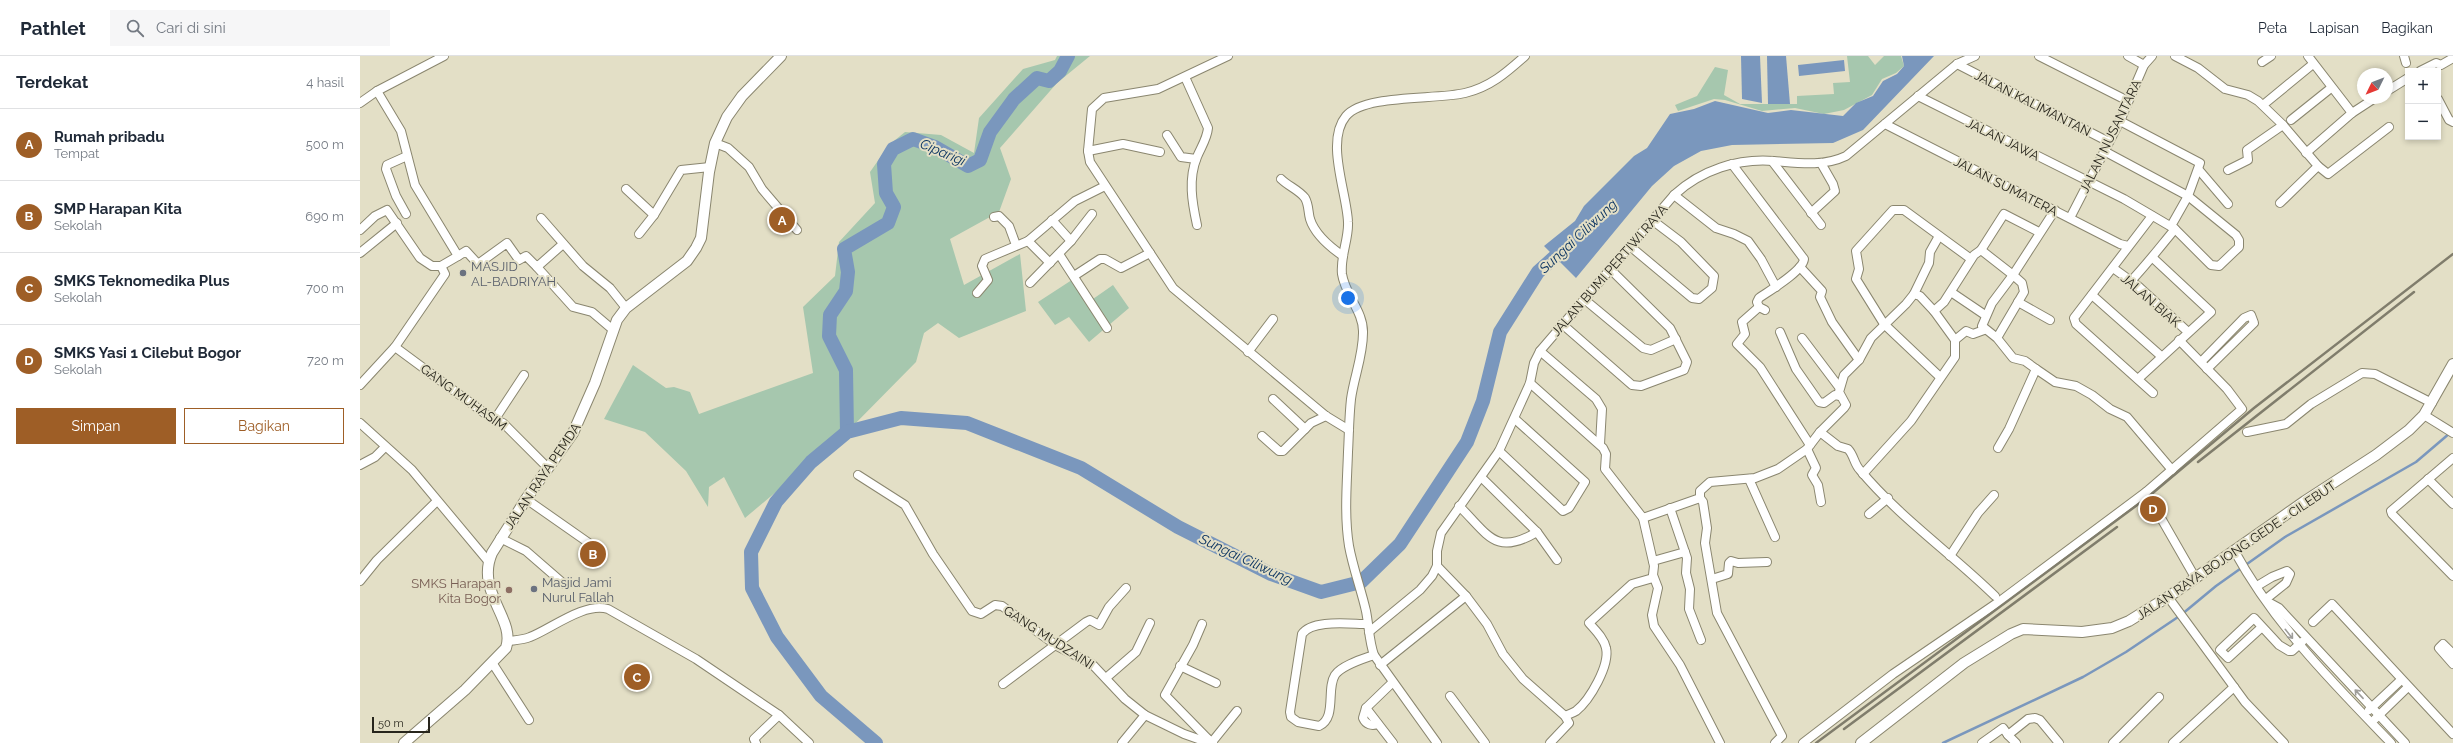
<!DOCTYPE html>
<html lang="id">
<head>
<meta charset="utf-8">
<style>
	:root { --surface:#fff; --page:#f6f6f7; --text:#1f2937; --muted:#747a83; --line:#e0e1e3; --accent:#9e5e26 }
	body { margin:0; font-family:Raleway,sans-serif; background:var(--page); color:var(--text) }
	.controls { position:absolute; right:12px; top:12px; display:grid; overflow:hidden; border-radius:0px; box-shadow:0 2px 6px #0003 }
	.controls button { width:36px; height:36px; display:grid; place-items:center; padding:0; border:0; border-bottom:1px solid var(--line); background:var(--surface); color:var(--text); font:20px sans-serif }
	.compass { position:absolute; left:1997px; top:12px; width:36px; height:36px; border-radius:50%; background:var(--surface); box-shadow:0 2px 6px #0003; rotate:227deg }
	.scale { position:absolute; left:12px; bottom:10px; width:58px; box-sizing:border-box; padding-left:4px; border:2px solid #27251c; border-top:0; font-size:11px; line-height:14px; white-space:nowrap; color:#27251c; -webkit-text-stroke:3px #e3dfc6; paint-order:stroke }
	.you { position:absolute; left:988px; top:242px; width:14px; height:14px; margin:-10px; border:3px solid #fff; border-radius:50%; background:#1a73e8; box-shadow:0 0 0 6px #1a73e833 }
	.badge { display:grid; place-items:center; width:26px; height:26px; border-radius:50%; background:var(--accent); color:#fff; font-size:13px; font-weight:700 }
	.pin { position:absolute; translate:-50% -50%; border:2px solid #fff; box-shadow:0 1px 4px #0006 }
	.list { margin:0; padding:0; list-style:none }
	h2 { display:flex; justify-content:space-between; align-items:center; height:52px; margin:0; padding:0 16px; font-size:17px }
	h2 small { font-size:13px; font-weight:400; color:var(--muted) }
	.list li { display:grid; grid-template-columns:26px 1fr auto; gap:12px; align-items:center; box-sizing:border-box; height:72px; padding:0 16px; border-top:1px solid var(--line) }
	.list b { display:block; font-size:15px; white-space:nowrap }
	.list p { margin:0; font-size:13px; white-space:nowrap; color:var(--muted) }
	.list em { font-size:13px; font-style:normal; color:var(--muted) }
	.actions { display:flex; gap:8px; padding:12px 16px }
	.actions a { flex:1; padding:9px 0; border:1px solid var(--accent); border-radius:0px; text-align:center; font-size:14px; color:var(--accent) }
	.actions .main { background:var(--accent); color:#fff }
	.icon { flex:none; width:22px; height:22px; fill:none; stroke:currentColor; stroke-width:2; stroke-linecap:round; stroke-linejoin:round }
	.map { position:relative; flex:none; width:2093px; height:687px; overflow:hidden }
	header { display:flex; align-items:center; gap:24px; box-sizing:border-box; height:56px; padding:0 20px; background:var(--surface); border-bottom:1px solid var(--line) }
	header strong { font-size:19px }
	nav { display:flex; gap:22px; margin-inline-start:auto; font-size:14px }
	.search { width:280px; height:36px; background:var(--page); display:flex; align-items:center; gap:10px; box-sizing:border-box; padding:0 14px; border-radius:0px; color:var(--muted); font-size:15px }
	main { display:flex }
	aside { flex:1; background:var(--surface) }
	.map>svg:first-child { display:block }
	.green { fill:#a6c7ae }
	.water { fill:#7a97bd }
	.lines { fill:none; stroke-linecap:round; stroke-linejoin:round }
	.stream { stroke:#7a97bd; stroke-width:2.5 }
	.river { stroke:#7a97bd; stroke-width:14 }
	.minor-casing { stroke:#8a866f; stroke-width:10 }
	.major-casing { stroke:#8a866f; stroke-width:12 }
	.minor { stroke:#fff; stroke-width:8 }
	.major { stroke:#fff; stroke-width:10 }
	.rail { stroke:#807d6c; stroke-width:2.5 }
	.oneway { stroke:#9e9d99 }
	.worship-dot { fill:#6b7280; stroke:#e3dfc6; stroke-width:1.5 }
	.education-dot { fill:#8d6e63; stroke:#e3dfc6; stroke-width:1.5 }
	.labels { text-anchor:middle; stroke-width:4; stroke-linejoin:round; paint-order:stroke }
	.street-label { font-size:13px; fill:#27251c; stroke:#e3dfc6 }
	.worship-label { font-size:13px; fill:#5b616d; stroke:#e3dfc6; text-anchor:start }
	.education-label { font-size:13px; fill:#785e54; stroke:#e3dfc6; text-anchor:end }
	.water-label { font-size:14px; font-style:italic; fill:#06305f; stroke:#e3dfc6 }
</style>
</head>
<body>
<header>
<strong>Pathlet</strong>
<div class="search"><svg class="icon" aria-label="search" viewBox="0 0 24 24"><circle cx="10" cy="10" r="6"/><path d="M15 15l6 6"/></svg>Cari di sini</div>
<nav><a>Peta</a><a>Lapisan</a><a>Bagikan</a></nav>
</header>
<main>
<aside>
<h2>Terdekat<small>4 hasil</small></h2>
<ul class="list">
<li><span class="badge">A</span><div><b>Rumah pribadu</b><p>Tempat</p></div><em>500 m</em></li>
<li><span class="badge">B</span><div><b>SMP Harapan Kita</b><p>Sekolah</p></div><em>690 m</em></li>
<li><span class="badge">C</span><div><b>SMKS Teknomedika Plus</b><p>Sekolah</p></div><em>700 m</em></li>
<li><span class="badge">D</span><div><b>SMKS Yasi 1 Cilebut Bogor</b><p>Sekolah</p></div><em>720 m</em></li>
</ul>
<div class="actions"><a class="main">Simpan</a><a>Bagikan</a></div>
</aside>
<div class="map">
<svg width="2093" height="687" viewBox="0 0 2093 687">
	<rect width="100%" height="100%" fill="#e3dfc6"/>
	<g class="green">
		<path d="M697 0H730L697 27 640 92 651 123 639 156 590 183 604 229 660 198 666 255 599 282 578 267 564 277 556 306 487 376 385 462 364 421 349 431 348 451 326 415 285 376 244 363 273 309 306 332 314 331 330 336 339 358 453 317 443 251 475 220 479 186 515 147 510 116 529 89 545 76 581 79 614 97 619 62 663 13 695 4Z"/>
		<path d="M1487 0H1508L1515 9 1524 0H1541L1544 10 1536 17 1522 23 1512 39 1484 54 1464 58 1435 52 1402 55 1365 44 1354 43 1318 55 1315 49 1337 40 1355 11 1368 14 1364 39 1380 48H1437V40L1474 38 1473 27 1490 26Z"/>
		<path d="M718 220 733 243 753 229 769 252 729 286 709 261 695 269 678 246Z"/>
	</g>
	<g class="water">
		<path d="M1381 0H1400L1402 47 1382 43Z"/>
		<path d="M1407 0H1426L1430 48H1408Z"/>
		<path d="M1542 0H1574L1503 74 1473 87 1372 89 1341 95 1314 110 1292 130 1216 222 1184 190 1215 165 1224 150 1274 100 1287 92 1310 58 1334 53 1355 45 1408 57 1431 54 1483 60 1496 47 1513 40 1523 25 1537 18 1544 10Z"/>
		<path d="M1484 4 1485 15 1439 20 1438 9Z"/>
	</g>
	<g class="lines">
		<path class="stream" d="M1583 687 1723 621 1766 596 1821 559 1856 530 1925 481 2056 406 2090 377"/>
		<g class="river">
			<path d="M487 376 486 314 469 280 470 259 486 235 488 216 484 193 528 167 534 151 526 137 524 108 533 93 553 83 575 91 608 110 620 104 630 76 654 43 677 22 689 25 700 15 708 0"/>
			<path d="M516 687 461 640 417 581 392 532 391 496 416 446 451 406 487 376 541 362 607 367 721 412 818 471 911 518 961 536 1001 526 1040 488 1107 386 1123 345 1140 276 1178 216 1209 188"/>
		</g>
		<g class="minor-casing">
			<g id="minor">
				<path d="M868 0 798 33 744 42 732 53 728 95 730 106 813 232 966 360 989 374"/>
				<path d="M1679 0 1768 45"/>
				<path d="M1768 0 1784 9"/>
				<path d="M1815 0 1838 12 1865 33 1888 39 1898 45 1923 69 1958 110 1920 147"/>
				<path d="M1948 0 1992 57"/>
				<path d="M2044 0 2046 7"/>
				<path d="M1902 6 1911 0"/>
				<path d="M1597 8 1749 86"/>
				<path d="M2060 15 2076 7 2081 9 2093 2"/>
				<path d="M825 21 848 72C847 83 841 91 837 101 828 123 832 146 837 169"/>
				<path d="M2027 35 2048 22"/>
				<path d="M1558 40 1764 143 1815 173 1851 209 1859 210 1879 191V184L1876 179 1828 140 1744 95"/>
				<path d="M2078 43 2089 64 2093 66"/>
				<path d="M0 47 17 35 84 0"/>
				<path d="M1903 49 1953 8"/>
				<path d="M1931 64 1971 32"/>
				<path d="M1760 65 1840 107 1828 140 1811 170"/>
				<path d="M1525 68 1760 188 1768 190"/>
				<path d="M807 79 821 101 836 103"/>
				<path d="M355 87 368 92 389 111 402 133 437 174"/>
				<path d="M728 95 763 88 800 96"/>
				<path d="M1946 97 1992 57 2015 42"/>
				<path d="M1412 105 1461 169"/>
				<path d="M1372 108 1444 203C1443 215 1409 235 1399 242L1397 246 1399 251 1405 254"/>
				<path d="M1958 110 1968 118 2029 71"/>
				<path d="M1839 114 1868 148"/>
				<path d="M1868 114 1888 104 1887 94 1923 69"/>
				<path d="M921 123C928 130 939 134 945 142 949 149 948 156 950 163 955 179 970 191 983 200"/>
				<path d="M266 133 294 159"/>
				<path d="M1314 139 1356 172 1374 178 1388 185 1401 203 1416 231"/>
				<path d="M1451 157 1475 135 1473 128 1461 107"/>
				<path d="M46 158 36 140 26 113 27 109 47 100"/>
				<path d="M1792 160 1714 262 1716 268 1793 337"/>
				<path d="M634 161 639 160 649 170 656 189"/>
				<path d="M181 162 223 210 250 232 266 252"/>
				<path d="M1710 162 1760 65 1784 9 1792 0"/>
				<path d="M692 164 711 185"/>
				<path d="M0 174 15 160 27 154 60 202 72 210H81L98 200 55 129 41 75 17 35"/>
				<path d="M279 178 294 159 321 114 350 111"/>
				<path d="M668 185 690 207"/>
				<path d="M1271 191 1332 242 1339 243 1352 232 1354 220 1321 186 1292 164"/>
				<path d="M1621 194 1644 158 1679 176"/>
				<path d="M0 197 37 167"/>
				<path d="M699 198 747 272"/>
				<path d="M98 200 106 195 118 208 147 187 159 204 166 200 177 211 203 188"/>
				<path d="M177 211 213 251 232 256 252 273"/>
				<path d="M1440 211 1462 235 1460 241 1472 266 1499 304"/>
				<path d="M1753 212 1778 230 1828 276"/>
				<path d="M714 220 740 203H745L761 212 790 197"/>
				<path d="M1771 225C1787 208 1800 191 1815 173"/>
				<path d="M670 227 711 185 732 158"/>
				<path d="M1591 236 1625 259"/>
				<path d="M617 237 628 224 622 210 625 203 668 185 715 145 745 130"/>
				<path d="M1554 238 1569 207 1570 196 1579 180"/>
				<path d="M1732 239 1801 300"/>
				<path d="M1224 243 1283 292 1291 294 1316 283"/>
				<path d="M1658 246 1690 264"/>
				<path d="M1399 251 1382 266 1385 278 1377 288 1400 311 1450 389"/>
				<path d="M1202 268 1272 329 1281 330 1324 314 1327 306 1310 272 1250 213"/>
				<path d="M1420 276 1436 313 1459 346 1464 347 1475 339 1480 340"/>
				<path d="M1442 282 1479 331"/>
				<path d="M1637 282 1664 236 1662 227 1653 219 1632 247 1622 270 1637 282 1653 302 1665 305 1676 313"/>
				<path d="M1595 284 1606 275 1613 278 1624 274"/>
				<path d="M35 291 131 362 143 367 188 412"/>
				<path d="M1180 295 1236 343 1242 353 1240 388"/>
				<path d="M888 296 913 263"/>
				<path d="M1841 306 1884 262 1891 259 1894 267 1847 313"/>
				<path d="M1580 321 1524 268 1496 223 1499 213 1496 195 1533 154H1544L1611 203"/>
				<path d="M1778 323 1851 256 1793 202"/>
				<path d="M1170 327 1243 392 1246 398 1245 413 1283 462 1340 442 1343 446 1347 472 1345 487 1357 557 1422 680 1415 687"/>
				<path d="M0 329 35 291 85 218 81 210"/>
				<path d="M913 343 945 373"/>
				<path d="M2064 359 2093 377"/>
				<path d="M135 363 164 319"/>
				<path d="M0 367 52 414 128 505"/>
				<path d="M1460 376 1478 390 1488 393C1494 399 1494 408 1500 414 1539 461 1591 497 1635 540"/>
				<path d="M1887 376 1926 368 1951 348 2002 317 2015 318 2072 347"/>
				<path d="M902 380 919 395H923L951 367 966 360"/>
				<path d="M1638 392 1649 373 1676 313 1695 326 1716 330 1732 339 1750 353 1767 361 1812 414"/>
				<path d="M1447 393 1456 412 1452 419 1458 429 1461 446"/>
				<path d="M1139 395 1203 455 1209 452 1225 426 1155 363"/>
				<path d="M2093 402 2031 455 2032 458 2093 520"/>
				<path d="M0 409 15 401 25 391"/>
				<path d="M1503 418 1551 365 1595 301V284L1574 255"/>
				<path d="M498 419 545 449 573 498 612 555 621 558 635 549 642 550 697 590 732 608 765 643 785 659 824 678 841 684 848 683 853 687"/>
				<path d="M1121 421 1177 476 1197 504"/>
				<path d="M1389 423 1415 481"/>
				<path d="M2068 423 2093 448"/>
				<path d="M1786 436 1882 353 1867 333 1819 284"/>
				<path d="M1340 442V435L1350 426 1395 422 1418 413 1447 393 1460 376 1484 352 1486 349 1479 336 1484 319 1499 304 1511 282 1546 248 1554 238 1560 240 1574 255 1584 246 1614 199 1621 194 1653 219 1695 154"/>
				<path d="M166 443 236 492"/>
				<path d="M1099 450C1128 478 1135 501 1177 476"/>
				<path d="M1310 452 1327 502 1326 517 1330 533 1329 553 1341 584"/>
				<path d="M1509 458 1528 442"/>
				<path d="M1283 462 1294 510 1293 519 1298 532 1292 559 1294 570 1320 609 1360 687"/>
				<path d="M140 482 166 495 204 528"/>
				<path d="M1875 496C1915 569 1973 627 2031 687"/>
				<path d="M1590 500 1618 457 1634 439"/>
				<path d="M1293 505 1325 496"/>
				<path d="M1077 510 1106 540 1127 568 1143 598 1163 623 1205 660 1209 667 1190 687"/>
				<path d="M1352 523 1368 518 1369 507 1371 505 1378 507 1407 506"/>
				<path d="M0 525 17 504 77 445"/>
				<path d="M1897 530 1912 521 1927 515 1930 518 1926 527 1906 543"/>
				<path d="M1811 539V545L1885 646 1924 687"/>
				<path d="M1908 546 1919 552 2045 687"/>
				<path d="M1953 566 1972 548 2093 678"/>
				<path d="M842 568 833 589 805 639 848 683"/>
				<path d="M1007 568C990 568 952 563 942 578L930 656 931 661 938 666 959 670C977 662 966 633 975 619 982 609 1003 603 1014 599"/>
				<path d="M1902 571 1868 602 1860 594 1894 562 1919 589 1929 595H1932L1942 586"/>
				<path d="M1009 576 1060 534 1072 520 1077 510V495L1081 477 1139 395 1170 327 1174 307 1180 295 1314 139C1341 114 1378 102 1414 105 1438 107 1463 111 1486 100L1597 8 1615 0"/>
				<path d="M148 585C156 584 163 584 170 581 191 573 224 546 248 553L336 603 419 659 449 687"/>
				<path d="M2093 598 2083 588 2079 592 2093 608"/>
				<path d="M133 608 169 664"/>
				<path d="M1020 609 1106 540"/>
				<path d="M820 610 856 627"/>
				<path d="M746 622 776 596 790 567"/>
				<path d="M1032 627 1006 652 1033 687"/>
				<path d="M643 628 726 566 730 564 739 569 749 551 766 532"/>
				<path d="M1090 640 1125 687"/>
				<path d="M1006 652 1003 662C1006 669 1012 670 1018 668"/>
				<path d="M2009 654 2041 624"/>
				<path d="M1205 660C1209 658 1213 657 1216 655 1230 644 1250 609 1246 592 1244 582 1235 574 1229 567L1272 528 1293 522"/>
				<path d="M2015 663 2048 631"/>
				<path d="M1648 679 1656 687"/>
				<path d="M852 686 877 655"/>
				<path d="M396 687 394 683 419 659"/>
				<path d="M762 687 785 659"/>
				<path d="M1077 687 1014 599C1009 585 1009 570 1006 555 1001 533 993 512 989 490 984 459 987 427 988 396 989 379 989 361 991 343 994 321 1003 300 1003 277 1004 256 985 239 982 218 980 200 989 183 988 166 987 137 965 85 986 60 1004 38 1076 44 1105 37 1130 31 1146 17 1165 0"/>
				<path d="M1443 687 1533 618 1640 545 1786 436 1836 523"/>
				<path d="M1622 687 1643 672 1648 679 1668 663 1675 662 1680 664 1699 687"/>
				<path d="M1753 687 1799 641"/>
				<path d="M1813 687 1874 631"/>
			</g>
		</g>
		<g class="major-casing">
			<g id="major">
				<path d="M44 687 105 634 146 592C156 563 115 536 132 497L166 443 213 377 235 327 257 264 266 252 327 205 336 192 341 182 349 116 355 87 367 61 382 40 421 0"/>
				<path d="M1501 687 1604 607 1651 578 1663 573 1722 576 1752 572 1769 565 1811 539 1945 445 2016 399 2049 374 2064 359 2093 308"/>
			</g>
		</g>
		<use href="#minor" class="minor"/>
		<use href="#major" class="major"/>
		<g class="rail">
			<path d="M1838 406 2054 236"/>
			<path d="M1484 673 1757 471"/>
			<path d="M1456 687 1788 441 1894 352 2093 198"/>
		</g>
	</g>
	<defs><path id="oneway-shaft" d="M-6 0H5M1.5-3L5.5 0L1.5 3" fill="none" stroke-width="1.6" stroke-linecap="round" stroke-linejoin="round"/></defs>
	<g class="oneway">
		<use href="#oneway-shaft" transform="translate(1929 578) rotate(51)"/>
		<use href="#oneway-shaft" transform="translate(1999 638) rotate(-133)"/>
	</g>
	<g class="worship-dot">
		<circle cx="103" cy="217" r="4"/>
		<circle cx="174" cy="533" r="4"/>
	</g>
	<circle class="education-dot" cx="149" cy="534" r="4"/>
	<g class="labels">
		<g class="street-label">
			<text transform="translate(1673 47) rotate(27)" y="5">JALAN KALIMANTAN</text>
			<text transform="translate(1750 80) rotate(-64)" y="5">JALAN NUSANTARA</text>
			<text transform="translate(1643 83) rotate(26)" y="5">JALAN JAWA</text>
			<text transform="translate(1646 130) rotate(27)" y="5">JALAN SUMATERA</text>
			<text transform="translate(1249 214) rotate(-49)" y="5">JALAN BUMI PERTIWI RAYA</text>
			<text transform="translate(1791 244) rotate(41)" y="5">JALAN BIAK</text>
			<text transform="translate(104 341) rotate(36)" y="5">GANG MUHASIM</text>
			<text transform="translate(182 420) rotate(-56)" y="5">JALAN RAYA PEMDA</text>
			<text transform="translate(1876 494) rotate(-34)" y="5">JALAN RAYA BOJONG GEDE - CILEBUT</text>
			<text transform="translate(689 581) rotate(33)" y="5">GANG MUDZAINI</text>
		</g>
		<g class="worship-label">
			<text x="111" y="215">MASJID<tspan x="111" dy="15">AL-BADRIYAH</tspan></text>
			<text x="182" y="531">Masjid Jami<tspan x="182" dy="15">Nurul Fallah</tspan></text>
		</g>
		<g class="education-label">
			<text x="141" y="532">SMKS Harapan<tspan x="141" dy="15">Kita Bogor</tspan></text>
		</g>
		<g class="water-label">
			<text transform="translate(583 96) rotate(23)" y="5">Ciparigi</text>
			<text transform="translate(1218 180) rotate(-43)" y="5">Sungai Ciliwung</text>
			<text transform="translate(886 503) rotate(25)" y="5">Sungai Ciliwung</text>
		</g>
	</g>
</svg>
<div class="controls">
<button>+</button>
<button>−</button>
</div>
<svg class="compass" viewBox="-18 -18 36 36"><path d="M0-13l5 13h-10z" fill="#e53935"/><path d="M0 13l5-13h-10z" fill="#747a83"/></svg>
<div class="scale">50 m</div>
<div class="you"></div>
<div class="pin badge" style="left:422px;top:164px">A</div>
<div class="pin badge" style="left:233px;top:498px">B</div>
<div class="pin badge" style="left:277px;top:621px">C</div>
<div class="pin badge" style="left:1793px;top:453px">D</div>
</div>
</main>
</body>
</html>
